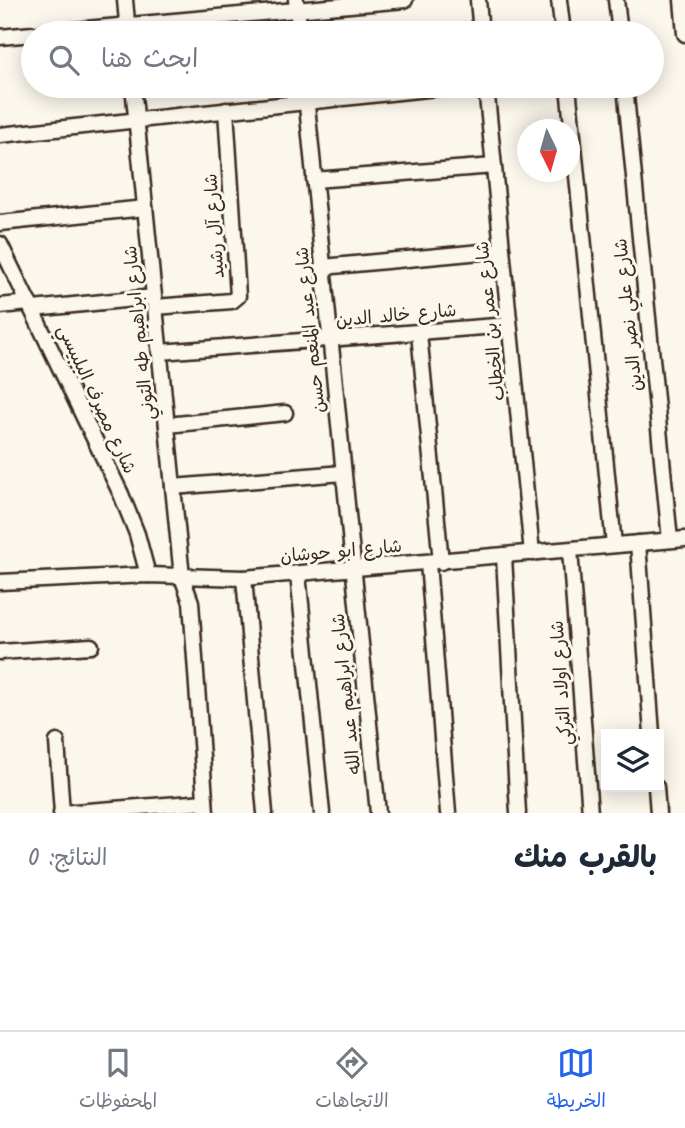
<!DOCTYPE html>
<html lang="ar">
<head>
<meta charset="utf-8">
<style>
	:root { --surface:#fff; --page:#f2f2f3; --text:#1f2937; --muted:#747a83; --line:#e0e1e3; --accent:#2563eb }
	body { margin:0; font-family:Kalam,"Playpen Sans Arabic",sans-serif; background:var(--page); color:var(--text); direction:rtl }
	.controls { position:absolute; right:21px; bottom:21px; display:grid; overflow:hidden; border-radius:0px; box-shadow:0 4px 18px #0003 }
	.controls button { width:63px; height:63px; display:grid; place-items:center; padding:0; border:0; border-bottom:2px solid var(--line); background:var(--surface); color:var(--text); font:35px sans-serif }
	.compass { position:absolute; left:517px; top:119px; width:63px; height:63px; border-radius:50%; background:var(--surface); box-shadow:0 4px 18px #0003; rotate:175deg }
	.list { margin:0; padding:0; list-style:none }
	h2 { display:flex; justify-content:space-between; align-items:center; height:91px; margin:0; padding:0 28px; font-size:30px }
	h2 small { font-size:23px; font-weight:400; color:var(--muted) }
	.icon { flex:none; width:38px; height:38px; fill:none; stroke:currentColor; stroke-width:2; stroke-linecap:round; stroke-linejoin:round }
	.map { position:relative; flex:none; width:685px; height:813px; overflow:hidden; direction:ltr }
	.search { position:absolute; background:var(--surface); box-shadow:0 4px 18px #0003; left:21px; right:21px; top:21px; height:77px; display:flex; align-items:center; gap:18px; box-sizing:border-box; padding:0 24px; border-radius:38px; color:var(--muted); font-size:26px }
	.sheet { height:217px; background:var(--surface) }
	nav { display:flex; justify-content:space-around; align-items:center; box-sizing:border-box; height:98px; border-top:2px solid var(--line); background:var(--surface); font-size:19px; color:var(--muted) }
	nav a { display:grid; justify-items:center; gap:4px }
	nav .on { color:var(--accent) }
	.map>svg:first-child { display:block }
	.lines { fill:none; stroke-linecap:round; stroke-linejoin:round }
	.street-casing { stroke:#3b2a1e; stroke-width:19 }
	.street { stroke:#fbf7ec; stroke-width:14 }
	.labels { text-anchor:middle; stroke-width:6; stroke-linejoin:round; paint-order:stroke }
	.street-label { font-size:18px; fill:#3b2a1e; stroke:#fbf7ec }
</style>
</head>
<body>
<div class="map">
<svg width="685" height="813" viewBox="0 0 685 813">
	<rect width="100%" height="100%" fill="#fbf7ec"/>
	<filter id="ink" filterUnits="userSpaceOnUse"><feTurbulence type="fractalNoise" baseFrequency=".0143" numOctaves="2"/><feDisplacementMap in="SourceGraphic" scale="14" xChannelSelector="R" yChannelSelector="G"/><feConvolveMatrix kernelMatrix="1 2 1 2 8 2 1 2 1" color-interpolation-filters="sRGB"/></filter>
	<g filter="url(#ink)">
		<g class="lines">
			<g class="street-casing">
				<g id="street">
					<path d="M125 0 128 33"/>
					<path d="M296 0 300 33"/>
					<path d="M478 0 481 33"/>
					<path d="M559 0 563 33"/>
					<path d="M616 0 620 33"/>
					<path d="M682 0 685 34"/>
					<path d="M42 33 405 0"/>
					<path d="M0 37 33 34"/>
					<path d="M133 86 182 577 191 602 206 813"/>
					<path d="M305 86 378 813"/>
					<path d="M486 86 532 553"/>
					<path d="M568 86 614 545"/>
					<path d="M625 86 670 540"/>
					<path d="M0 135 455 86"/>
					<path d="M314 180 494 166"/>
					<path d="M0 223 145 208"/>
					<path d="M0 244 121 494 137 534 148 575"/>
					<path d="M323 267 502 250"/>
					<path d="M0 306 29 303"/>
					<path d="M155 307 232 301 238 296 226 110"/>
					<path d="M33 309 154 297"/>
					<path d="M419 333 441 562"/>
					<path d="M160 352 509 325"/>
					<path d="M167 425 285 413"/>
					<path d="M173 487 343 473"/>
					<path d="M638 543 652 734"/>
					<path d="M570 550 590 813"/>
					<path d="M504 556 518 813"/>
					<path d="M428 563 448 813"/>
					<path d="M298 574 322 813"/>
					<path d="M244 578 265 813"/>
					<path d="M0 582 148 575 244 578 685 539"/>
					<path d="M0 652 91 646"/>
					<path d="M57 742 62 813"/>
					<path d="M656 787 658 813"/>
					<path d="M61 813 205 802"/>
				</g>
			</g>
			<use href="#street" class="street"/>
		</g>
	</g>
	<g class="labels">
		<g class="street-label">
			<text transform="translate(214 226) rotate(-94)" y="6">شارع آل رشيد</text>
			<text transform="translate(396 315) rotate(-5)" y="6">شارع خالد الدين</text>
			<text transform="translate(628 315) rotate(-96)" y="6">شارع علي نصر الدين</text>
			<text transform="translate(490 321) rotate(-96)" y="6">شارع عمر بن الخطاب</text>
			<text transform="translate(310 330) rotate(-96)" y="6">شارع عبد المنعم حسن</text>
			<text transform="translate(139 333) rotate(-96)" y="6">شارع ابراهيم طه التوني</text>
			<text transform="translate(97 399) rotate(65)" y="6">شارع مصرف البلبيسي</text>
			<text transform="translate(341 551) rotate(-5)" y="6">شارع ابو حوشان</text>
			<text transform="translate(561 683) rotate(-94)" y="6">شارع اولاد التركي</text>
			<text transform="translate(346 694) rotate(-96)" y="6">شارع ابراهيم عبد الله</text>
		</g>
	</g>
</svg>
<div class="controls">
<button><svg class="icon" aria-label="layers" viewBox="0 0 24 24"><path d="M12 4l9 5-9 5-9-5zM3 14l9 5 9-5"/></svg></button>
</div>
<svg class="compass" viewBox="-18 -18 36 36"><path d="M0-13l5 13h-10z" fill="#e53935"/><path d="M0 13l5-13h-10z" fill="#747a83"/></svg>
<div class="search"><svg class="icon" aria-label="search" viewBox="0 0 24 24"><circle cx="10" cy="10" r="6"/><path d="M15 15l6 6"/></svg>ابحث هنا</div>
</div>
<section class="sheet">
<h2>بالقرب منك<small>النتائج: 0</small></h2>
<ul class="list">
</ul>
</section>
<nav>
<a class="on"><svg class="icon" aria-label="map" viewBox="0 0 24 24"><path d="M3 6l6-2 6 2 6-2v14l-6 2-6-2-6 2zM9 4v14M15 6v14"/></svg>الخريطة</a>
<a><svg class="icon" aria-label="directions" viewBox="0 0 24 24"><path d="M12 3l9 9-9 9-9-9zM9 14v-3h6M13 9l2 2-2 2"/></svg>الاتجاهات</a>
<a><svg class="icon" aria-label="saved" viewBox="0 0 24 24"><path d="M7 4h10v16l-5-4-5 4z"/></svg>المحفوظات</a>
</nav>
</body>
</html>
